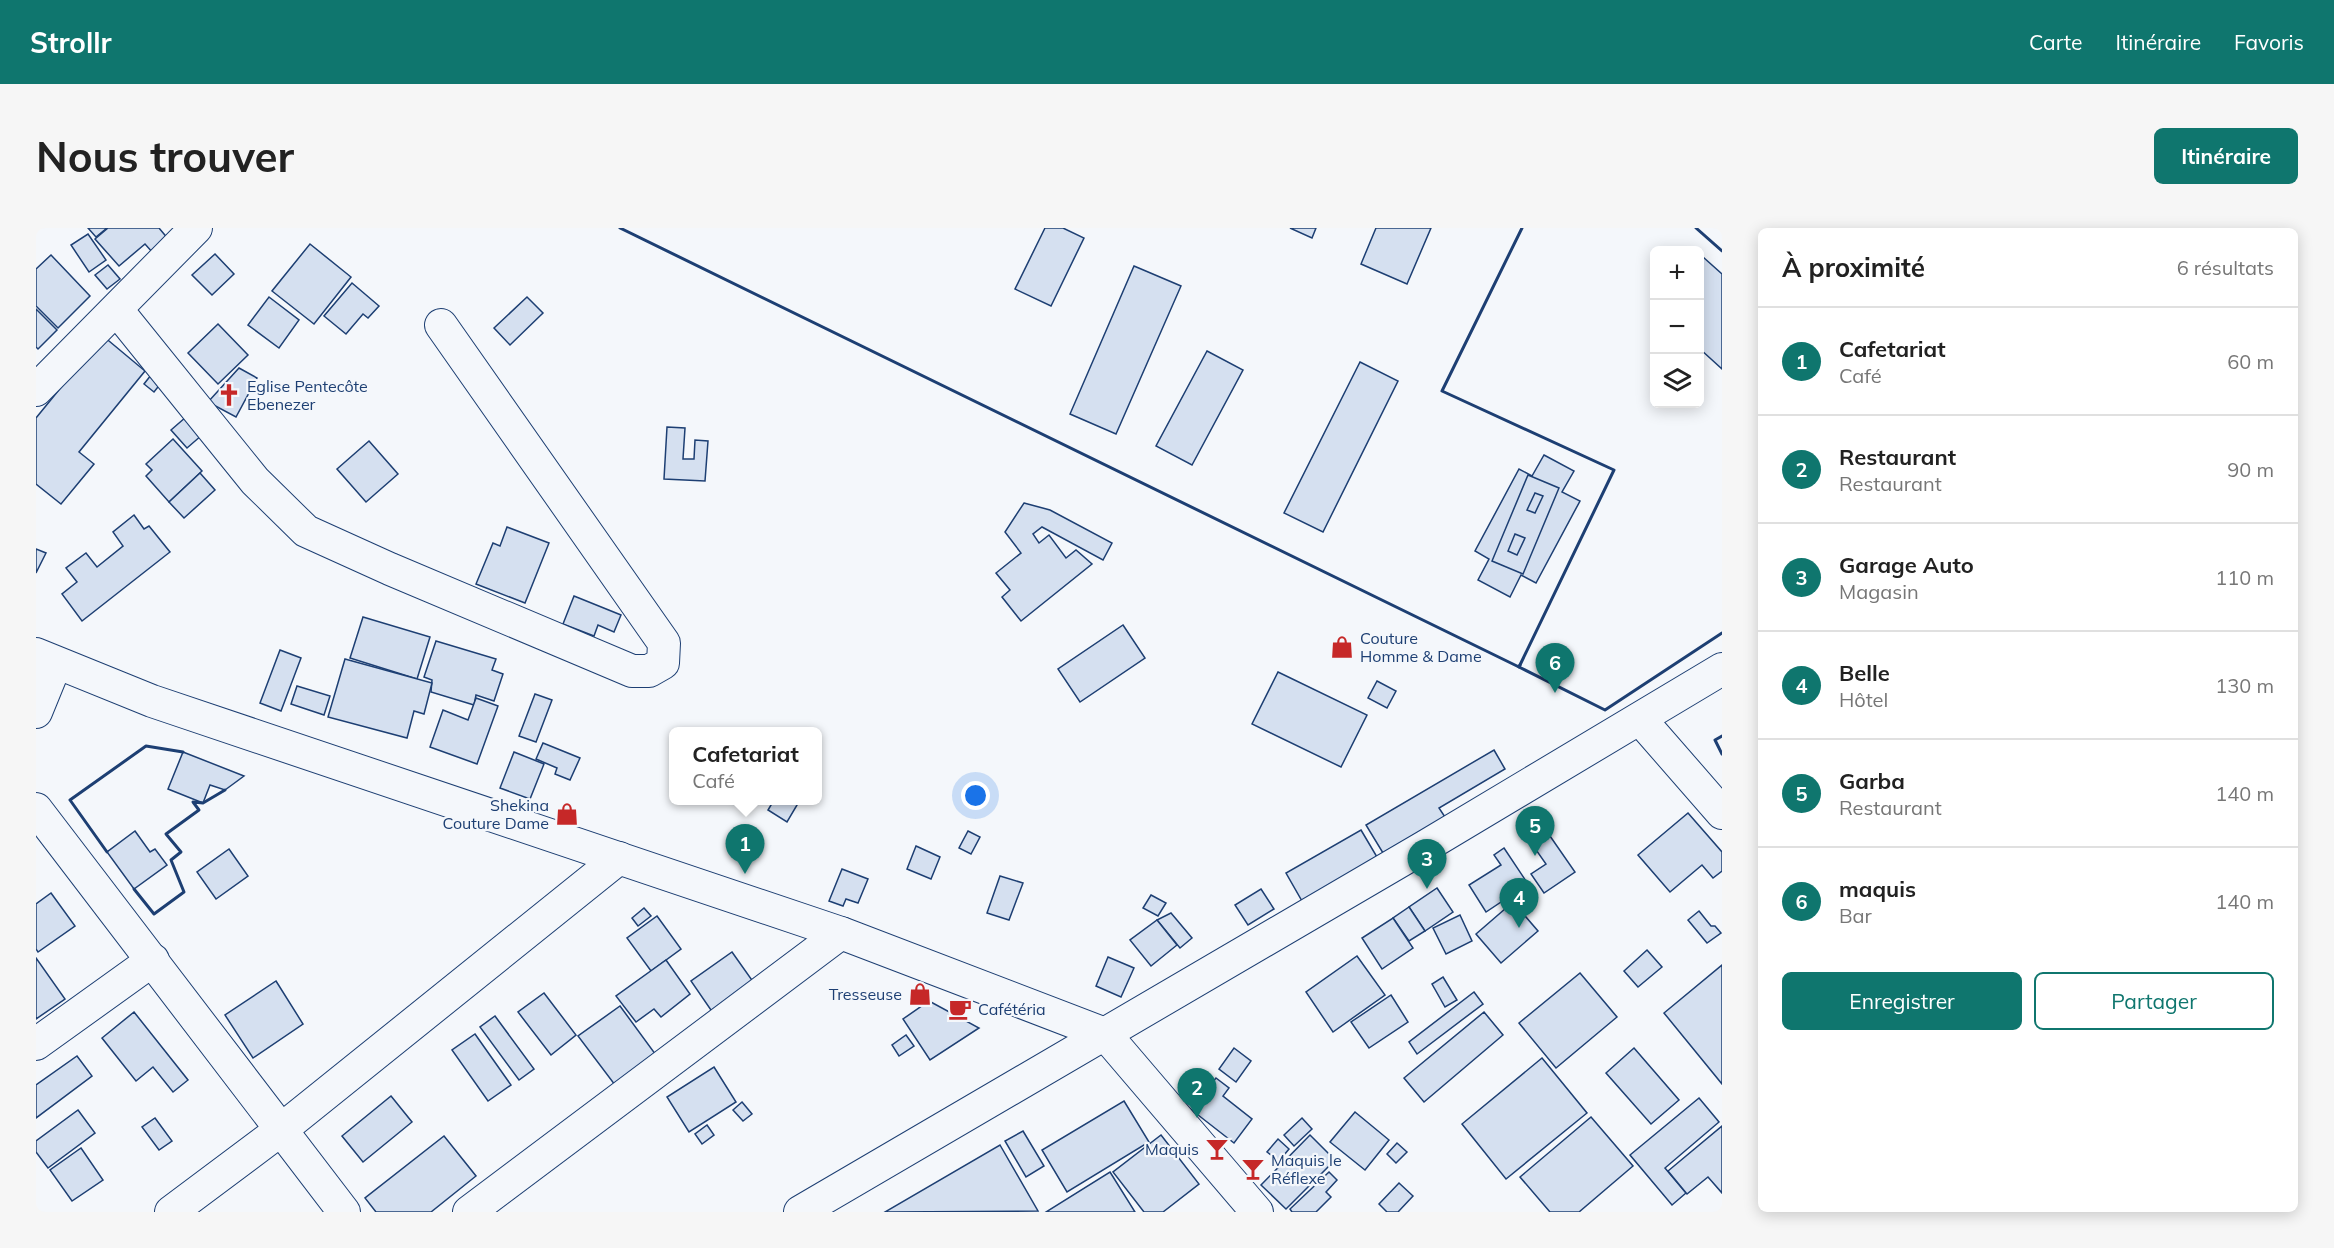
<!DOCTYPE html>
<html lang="fr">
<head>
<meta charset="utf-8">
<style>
	:root { --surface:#fff; --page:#f6f6f6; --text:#222; --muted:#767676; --line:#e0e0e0; --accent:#0f766e }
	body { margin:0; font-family:Mulish,sans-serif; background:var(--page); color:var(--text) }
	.controls { position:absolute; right:18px; top:18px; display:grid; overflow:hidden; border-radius:9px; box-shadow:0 3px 15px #0003 }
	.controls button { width:54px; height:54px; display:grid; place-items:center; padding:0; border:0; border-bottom:2px solid var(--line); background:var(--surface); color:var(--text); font:30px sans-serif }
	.you { position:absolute; left:940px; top:568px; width:21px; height:21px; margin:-15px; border:4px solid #fff; border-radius:50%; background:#1a73e8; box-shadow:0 0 0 9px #1a73e833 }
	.badge { display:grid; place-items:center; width:39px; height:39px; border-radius:50%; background:var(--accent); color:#fff; font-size:20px; font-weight:700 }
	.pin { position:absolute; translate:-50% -50px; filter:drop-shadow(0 2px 3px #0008) }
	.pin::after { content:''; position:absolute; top:32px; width:21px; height:18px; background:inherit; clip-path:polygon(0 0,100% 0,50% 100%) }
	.popup { position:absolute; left:633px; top:499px; width:153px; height:78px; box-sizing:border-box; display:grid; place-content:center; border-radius:9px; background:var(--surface); filter:drop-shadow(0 2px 4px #0005); font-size:20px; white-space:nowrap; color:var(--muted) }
	.popup b { font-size:22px; color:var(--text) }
	.popup::after { content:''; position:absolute; left:50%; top:100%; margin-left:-12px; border:12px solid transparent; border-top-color:var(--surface) }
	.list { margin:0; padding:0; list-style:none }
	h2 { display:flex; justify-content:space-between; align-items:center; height:78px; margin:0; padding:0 24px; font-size:26px }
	h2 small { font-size:20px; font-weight:400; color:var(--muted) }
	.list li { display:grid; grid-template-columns:39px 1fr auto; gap:18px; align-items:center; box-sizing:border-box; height:108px; padding:0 24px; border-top:2px solid var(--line) }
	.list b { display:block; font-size:22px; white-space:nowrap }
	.list p { margin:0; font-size:20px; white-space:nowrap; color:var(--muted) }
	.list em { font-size:20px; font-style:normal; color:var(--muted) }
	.actions { display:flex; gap:12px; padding:18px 24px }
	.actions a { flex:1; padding:14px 0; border:2px solid var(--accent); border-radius:9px; text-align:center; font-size:21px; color:var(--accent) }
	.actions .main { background:var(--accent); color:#fff }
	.icon { flex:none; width:33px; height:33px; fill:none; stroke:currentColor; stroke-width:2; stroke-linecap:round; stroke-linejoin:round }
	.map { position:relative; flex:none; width:1686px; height:984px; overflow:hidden; border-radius:9px }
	header { display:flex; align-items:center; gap:36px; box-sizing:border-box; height:84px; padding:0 30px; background:var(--accent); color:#fff }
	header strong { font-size:28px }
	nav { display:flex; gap:33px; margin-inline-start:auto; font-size:21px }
	.intro { display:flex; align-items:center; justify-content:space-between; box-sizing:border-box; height:144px; padding:0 36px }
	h1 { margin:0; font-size:42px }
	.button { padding:15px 27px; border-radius:9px; background:var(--accent); color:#fff; font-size:21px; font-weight:700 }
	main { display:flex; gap:36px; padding:0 36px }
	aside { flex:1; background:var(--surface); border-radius:9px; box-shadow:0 3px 15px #0003 }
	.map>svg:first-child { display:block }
	.building { fill:#d5e0f0; stroke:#1d3f73; stroke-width:1.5; fill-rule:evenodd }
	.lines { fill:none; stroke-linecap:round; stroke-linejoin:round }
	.minor-casing { stroke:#1d3f73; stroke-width:34 }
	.minor { stroke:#f4f7fb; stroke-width:32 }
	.wall { stroke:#1d3f73; stroke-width:3 }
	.labels { text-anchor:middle; stroke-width:4.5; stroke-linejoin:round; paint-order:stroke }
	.poi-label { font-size:16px; fill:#1d3f73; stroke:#f4f7fb; text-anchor:start }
</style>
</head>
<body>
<header>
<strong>Strollr</strong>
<nav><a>Carte</a><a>Itinéraire</a><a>Favoris</a></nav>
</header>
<div class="intro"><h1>Nous trouver</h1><a class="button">Itinéraire</a></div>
<main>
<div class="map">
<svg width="1686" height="984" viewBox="0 0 1686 984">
	<rect width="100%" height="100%" fill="#f4f7fb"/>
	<g class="building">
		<path d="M52 0H71L60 9Z"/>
		<path d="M72 0H123L133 12 117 25 109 16 83 38 59 11Z"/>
		<path d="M1009 0H1027L1048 10 1015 78 979 61Z"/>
		<path d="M1254 0H1280L1276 10Z"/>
		<path d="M1340 0H1395L1371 56 1325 36Z"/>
		<path d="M52 6 70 32 53 44 35 17Z"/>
		<path d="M274 16 315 49 278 96 236 63Z"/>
		<path d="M179 26 198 46 176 67 156 47Z"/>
		<path d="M15 27 54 68 22 100 0 78V41Z"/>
		<path d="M1667 29 1686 46V141L1664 121V33Z"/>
		<path d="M72 37 84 51 71 61 59 47Z"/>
		<path d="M1098 38 1145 58 1080 206 1034 186Z"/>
		<path d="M316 55 343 78 332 90 327 86 310 106 288 88Z"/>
		<path d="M233 69 263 92 243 120 212 97Z"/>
		<path d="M491 69 507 85 474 117 458 100Z"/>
		<path d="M0 81 21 102 2 121 0 119Z"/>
		<path d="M182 96 212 127 182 156 152 125Z"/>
		<path d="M67 108 109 143 43 224 58 236 25 276 0 256V190Z"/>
		<path d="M1171 123 1207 142 1156 237 1120 218Z"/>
		<path d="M1324 134 1362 153 1287 304 1248 285Z"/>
		<path d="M203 140 221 150 200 189 172 174Z"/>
		<path d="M119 142 129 150 118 164 108 156Z"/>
		<path d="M150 189 166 207 151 220 135 202Z"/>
		<path d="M631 199 649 200 647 231H658L659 212 672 213 669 253 628 251Z"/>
		<path d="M137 211 166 243 133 274 110 248 116 242 110 236Z"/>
		<path d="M333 213 362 246 330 274 301 241Z"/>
		<path d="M1508 227 1538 243 1526 264 1544 273 1500 355 1485 347 1474 369 1442 352 1453 331 1439 323 1483 241 1496 248Z"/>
		<path d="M164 245 179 262 148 290 133 274Z"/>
		<path d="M1492 247 1523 260 1487 346 1456 333ZM1499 265 1507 268 1499 285 1491 282ZM1479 306 1489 310 1481 327 1472 323Z"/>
		<path d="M988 275 1014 282 1076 315 1067 332 1006 299 997 306 1003 315 1013 307 1030 330 1040 322 1056 336 985 393 966 369 974 362 960 345 985 325 969 304Z"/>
		<path d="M98 287 108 301 113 298 134 324 46 393 26 366 41 354 30 340 50 325 61 339 87 318 77 304Z"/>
		<path d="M471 299 513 315 489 375 440 356 457 315 464 318Z"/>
		<path d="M0 321 10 325 0 345Z"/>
		<path d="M538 368 585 387 578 404 562 397 558 408 527 396Z"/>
		<path d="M327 389 394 409 381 451 314 430Z"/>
		<path d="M1087 397 1109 430 1044 474 1022 441Z"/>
		<path d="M400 413 460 431 456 442 467 446 458 473 440 467 438 477 395 464 396 452 388 449Z"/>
		<path d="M244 422 265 430 245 483 224 475Z"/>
		<path d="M309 431 396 455 388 486 378 483 371 510 292 489Z"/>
		<path d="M1242 444 1331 487 1305 539 1216 496Z"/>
		<path d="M1341 453 1360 463 1351 480 1332 470Z"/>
		<path d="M261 458 294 468 288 487 255 476Z"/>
		<path d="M499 466 516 472 500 514 483 508Z"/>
		<path d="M440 470 462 478 441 536 394 519 407 482 432 492Z"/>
		<path d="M507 515 544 530 534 552 519 546 521 540 500 531Z"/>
		<path d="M1458 522 1469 541 1403 580 1409 589 1347 625 1330 597Z"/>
		<path d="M147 524 208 548 189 562 174 557 167 575 132 561Z"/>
		<path d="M478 524 508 536 494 571 464 560Z"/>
		<path d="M738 572H764L751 594 732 582Z"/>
		<path d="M1652 585 1686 624V643L1677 650 1666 637 1634 664 1602 627Z"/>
		<path d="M1325 602 1341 629 1266 673 1250 645Z"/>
		<path d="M99 603 114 624 119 621 131 637 98 661 71 624Z"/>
		<path d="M932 603 944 609 935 626 923 620Z"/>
		<path d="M1514 608 1539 644 1508 665 1495 646 1510 636 1498 619Z"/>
		<path d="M880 618 904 629 895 651 871 641Z"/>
		<path d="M1468 620 1492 656 1450 684 1433 657 1465 637 1458 627Z"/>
		<path d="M193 621 212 648 180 671 161 644Z"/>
		<path d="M806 641 832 651 822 675 810 671 807 678 793 673Z"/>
		<path d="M964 648 987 655 973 692 951 685Z"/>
		<path d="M1401 660 1417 684 1389 703 1373 679Z"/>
		<path d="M1225 661 1238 681 1212 697 1199 677Z"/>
		<path d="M15 665 39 698 2 724 0 721V676Z"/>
		<path d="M1115 667 1130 675 1122 688 1107 680Z"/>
		<path d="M1477 674 1502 703 1465 735 1440 706Z"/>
		<path d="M1373 679 1389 703 1373 713 1357 690Z"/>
		<path d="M608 680 615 688 602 698 596 690Z"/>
		<path d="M1663 683 1675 698H1679L1685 705 1671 715 1652 692Z"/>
		<path d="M1135 685 1156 710 1144 720 1121 692Z"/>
		<path d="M1424 687 1436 713 1410 726 1397 700Z"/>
		<path d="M621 688 645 721 615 743 591 710Z"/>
		<path d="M1357 690 1377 720 1346 741 1326 710Z"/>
		<path d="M1121 692 1141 717 1115 738 1094 712Z"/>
		<path d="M1611 722 1626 739 1602 759 1588 743Z"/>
		<path d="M696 724 718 755 677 785 655 753Z"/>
		<path d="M1321 728 1349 767 1297 804 1270 764Z"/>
		<path d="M1072 729 1098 740 1085 769 1060 758Z"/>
		<path d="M0 730 29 771 0 791Z"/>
		<path d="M630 732 654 766 625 789 618 781 600 794 580 768Z"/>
		<path d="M1686 737V856L1628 785Z"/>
		<path d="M1544 745 1581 789 1520 840 1483 795Z"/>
		<path d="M1407 749 1421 772 1409 779 1396 756Z"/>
		<path d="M240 753 267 796 217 830 189 787Z"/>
		<path d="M1438 764 1447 776 1381 826 1373 814Z"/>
		<path d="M508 765 540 807 515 827 482 784Z"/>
		<path d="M1355 767 1372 794 1333 820 1315 794Z"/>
		<path d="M893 773 943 800 894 832 867 791Z"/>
		<path d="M584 778 620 827 579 857 542 808Z"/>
		<path d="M98 784 152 852 137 864 117 839 100 853 66 810Z"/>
		<path d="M1448 784 1467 807 1388 874 1368 850Z"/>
		<path d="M459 788 498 841 483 852 444 799Z"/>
		<path d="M439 806 475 857 452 873 416 822Z"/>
		<path d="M870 807 878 818 863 828 856 817Z"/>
		<path d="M1198 820 1215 833 1200 854 1183 841Z"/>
		<path d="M1598 820 1643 872 1615 896 1570 845Z"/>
		<path d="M41 828 56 848 0 890V857Z"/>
		<path d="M1506 830 1551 885 1470 951 1426 896Z"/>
		<path d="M678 839 700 874 653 904 631 869Z"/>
		<path d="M1180 850 1193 860 1187 868 1216 891 1198 915 1148 876 1161 873Z"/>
		<path d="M355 868 376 894 327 934 306 908Z"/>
		<path d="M1663 870 1683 894 1629 940 1650 965 1636 977 1594 927Z"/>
		<path d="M1088 873 1113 914 1031 964 1006 922Z"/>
		<path d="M706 874 716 886 707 893 697 882Z"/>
		<path d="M42 882 59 905 12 940 0 924V913Z"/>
		<path d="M1319 884 1353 912 1329 942 1294 914Z"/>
		<path d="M1555 889 1597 938 1543 984H1514L1484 949Z"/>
		<path d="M119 890 136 913 123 922 106 899Z"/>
		<path d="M1266 890 1276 901 1258 918 1248 907Z"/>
		<path d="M671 897 678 907 666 916 659 906Z"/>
		<path d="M1686 898V965L1672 949 1651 966 1632 943Z"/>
		<path d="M987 903 1008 938 990 949 969 913Z"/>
		<path d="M1125 907 1163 956 1127 984H1108L1077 944Z"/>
		<path d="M1274 907 1299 932 1250 981 1225 957Z"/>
		<path d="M408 908 440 948 395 984H340L329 970Z"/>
		<path d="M1242 911 1253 921 1243 933 1231 924Z"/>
		<path d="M1361 915 1371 924 1360 935 1351 926Z"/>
		<path d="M964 917 1002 983 849 984Z"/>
		<path d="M45 920 67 952 36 973 14 942Z"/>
		<path d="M1074 944 1099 984H1010Z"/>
		<path d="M1293 944 1301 952 1290 964 1295 969 1280 984H1256L1254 981Z"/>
		<path d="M1363 955 1377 968 1362 984H1351L1343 976Z"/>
	</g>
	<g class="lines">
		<g class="minor-casing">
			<g id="minor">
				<path d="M81 82 219 253 270 303 354 341 596 443H613L627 435 628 415 405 97"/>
				<path d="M0 162 160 0"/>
				<path d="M0 426 116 473 805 705 1069 806 1221 984"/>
				<path d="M0 484 20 435"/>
				<path d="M1604 491 1686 585"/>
				<path d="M0 581 308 984"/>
				<path d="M0 816 117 732"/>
				<path d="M135 984 246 901 583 630"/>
				<path d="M433 984 805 705"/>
				<path d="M764 984 1390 618 1686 441"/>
			</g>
		</g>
		<use href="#minor" class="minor"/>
		<g class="wall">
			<path d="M584 0 1483 439 1578 242 1406 163 1486 0"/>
			<path d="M1660 0 1686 23"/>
			<path d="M1484 437 1483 439 1569 482 1686 405"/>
			<path d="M1686 508 1679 512 1686 526"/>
			<path d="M71 624 34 572 110 518 147 524"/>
			<path d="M98 661 118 686 148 664 135 632 145 624 130 606 163 582 157 574 167 575 189 562"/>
		</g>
	</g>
	<defs>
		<g id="church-bare" transform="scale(1.8)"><path d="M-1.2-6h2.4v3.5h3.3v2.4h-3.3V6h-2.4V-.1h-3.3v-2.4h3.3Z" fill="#c62828" stroke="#f4f7fb" stroke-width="2.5" paint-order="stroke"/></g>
		<g id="shop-bare" transform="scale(1.8)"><path d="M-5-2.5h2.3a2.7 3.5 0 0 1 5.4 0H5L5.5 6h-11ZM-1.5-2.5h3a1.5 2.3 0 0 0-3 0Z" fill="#c62828" stroke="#f4f7fb" stroke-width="2.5" paint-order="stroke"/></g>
		<g id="cafe-bare" transform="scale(1.8)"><path d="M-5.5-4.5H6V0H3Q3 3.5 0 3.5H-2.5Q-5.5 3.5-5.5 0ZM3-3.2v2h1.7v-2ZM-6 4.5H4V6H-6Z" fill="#c62828" stroke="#f4f7fb" stroke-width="2.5" paint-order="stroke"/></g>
		<g id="bar-bare" transform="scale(1.8)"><path d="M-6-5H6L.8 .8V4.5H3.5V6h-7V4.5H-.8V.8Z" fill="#c62828" stroke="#f4f7fb" stroke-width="2.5" paint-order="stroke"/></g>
	</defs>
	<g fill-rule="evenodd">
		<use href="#church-bare" x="193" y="167"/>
		<use href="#shop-bare" x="1306" y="419"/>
		<use href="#shop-bare" x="531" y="586"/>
		<use href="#shop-bare" x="884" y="766"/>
		<use href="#cafe-bare" x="924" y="781"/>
		<use href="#bar-bare" x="1181" y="921"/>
		<use href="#bar-bare" x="1217" y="941"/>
	</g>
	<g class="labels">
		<g class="poi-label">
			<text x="211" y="164">Eglise Pentecôte<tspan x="211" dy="18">Ebenezer</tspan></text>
			<text x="1324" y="416">Couture<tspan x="1324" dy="18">Homme &amp; Dame</tspan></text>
			<text x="513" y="583" text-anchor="end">Shekina<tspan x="513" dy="18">Couture Dame</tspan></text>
			<text x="866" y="772" text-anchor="end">Tresseuse</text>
			<text x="942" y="787">Cafétéria</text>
			<text x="1163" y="927" text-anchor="end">Maquis</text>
			<text x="1235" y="938">Maquis le<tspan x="1235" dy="18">Réflexe</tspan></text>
		</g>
	</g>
</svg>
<div class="controls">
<button>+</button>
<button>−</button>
<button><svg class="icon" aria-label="layers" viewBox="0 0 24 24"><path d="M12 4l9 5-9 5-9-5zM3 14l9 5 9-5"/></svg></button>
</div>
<div class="you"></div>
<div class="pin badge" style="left:709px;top:646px">1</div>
<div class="popup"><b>Cafetariat</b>Café</div>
<div class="pin badge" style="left:1161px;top:890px">2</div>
<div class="pin badge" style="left:1391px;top:661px">3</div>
<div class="pin badge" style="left:1483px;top:700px">4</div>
<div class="pin badge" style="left:1499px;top:628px">5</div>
<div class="pin badge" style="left:1519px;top:465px">6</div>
</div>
<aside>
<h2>À proximité<small>6 résultats</small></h2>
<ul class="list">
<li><span class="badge">1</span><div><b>Cafetariat</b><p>Café</p></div><em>60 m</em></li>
<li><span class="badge">2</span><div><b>Restaurant</b><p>Restaurant</p></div><em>90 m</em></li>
<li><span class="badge">3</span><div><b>Garage Auto</b><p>Magasin</p></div><em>110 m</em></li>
<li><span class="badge">4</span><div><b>Belle</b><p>Hôtel</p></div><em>130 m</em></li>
<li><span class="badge">5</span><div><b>Garba</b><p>Restaurant</p></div><em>140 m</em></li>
<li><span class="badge">6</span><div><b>maquis</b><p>Bar</p></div><em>140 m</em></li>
</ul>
<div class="actions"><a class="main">Enregistrer</a><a>Partager</a></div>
</aside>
</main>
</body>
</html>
